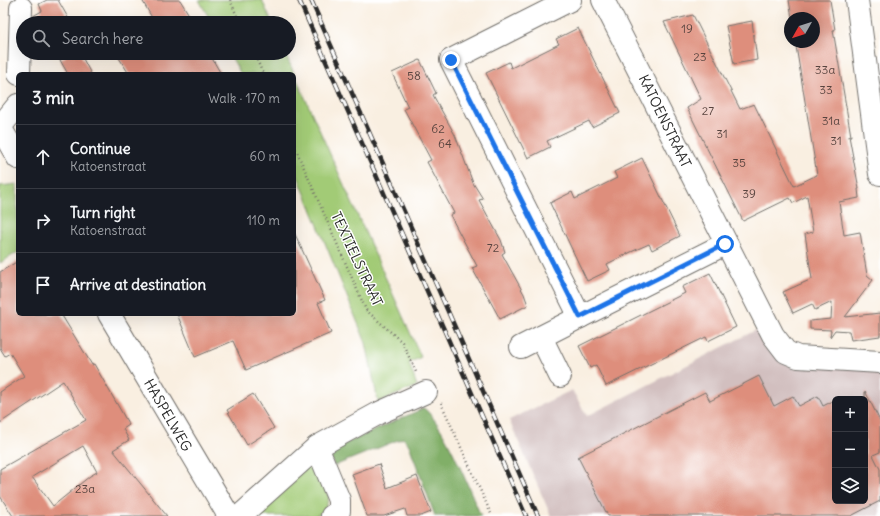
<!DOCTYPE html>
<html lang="en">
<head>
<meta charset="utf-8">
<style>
	:root { --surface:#171b24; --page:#242831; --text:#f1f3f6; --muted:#9ea1a6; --line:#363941 }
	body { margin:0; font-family:Delius,sans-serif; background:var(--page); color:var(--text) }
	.controls { position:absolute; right:12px; bottom:12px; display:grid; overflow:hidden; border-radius:6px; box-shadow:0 4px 16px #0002 }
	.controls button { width:36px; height:36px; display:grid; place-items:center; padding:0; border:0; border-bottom:1px solid var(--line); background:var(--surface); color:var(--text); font:20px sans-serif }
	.compass { position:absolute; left:784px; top:12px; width:36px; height:36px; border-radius:50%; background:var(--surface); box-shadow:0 4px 16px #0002; rotate:231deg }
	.stop { position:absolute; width:12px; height:12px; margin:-9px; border:3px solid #1a73e8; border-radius:50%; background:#fff }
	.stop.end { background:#1a73e8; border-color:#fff; box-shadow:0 1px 4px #0008 }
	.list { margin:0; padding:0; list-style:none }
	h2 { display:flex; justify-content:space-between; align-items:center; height:52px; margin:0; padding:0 16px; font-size:17px }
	h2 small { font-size:13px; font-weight:400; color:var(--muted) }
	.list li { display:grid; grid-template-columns:26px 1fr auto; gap:12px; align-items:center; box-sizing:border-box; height:64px; padding:0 16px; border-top:1px solid var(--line) }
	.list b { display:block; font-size:15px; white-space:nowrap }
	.list p { margin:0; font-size:13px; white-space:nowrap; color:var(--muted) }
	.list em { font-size:13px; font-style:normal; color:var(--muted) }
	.icon { flex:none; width:22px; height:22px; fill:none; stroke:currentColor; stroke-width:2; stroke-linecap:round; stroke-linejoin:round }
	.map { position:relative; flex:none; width:880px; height:516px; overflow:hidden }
	.search { position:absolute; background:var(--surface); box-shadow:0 4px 16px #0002; left:16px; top:16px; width:280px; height:44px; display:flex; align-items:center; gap:10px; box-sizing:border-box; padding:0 14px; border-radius:22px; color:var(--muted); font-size:15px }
	.panel { position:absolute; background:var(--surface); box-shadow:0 4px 16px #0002; left:16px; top:72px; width:280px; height:244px; border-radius:6px }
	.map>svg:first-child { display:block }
	.industrial { fill:#d2bfbf; fill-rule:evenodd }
	.green { fill:#a2cb76; stroke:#667b50 }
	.forest { fill:#81af67; stroke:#566d49 }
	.building { fill:#de8e7c; fill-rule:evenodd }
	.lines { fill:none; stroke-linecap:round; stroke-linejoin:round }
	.minor-casing { stroke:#73706b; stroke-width:24 }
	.path { stroke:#73706b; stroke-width:2.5; stroke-dasharray:1 3; stroke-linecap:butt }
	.minor { stroke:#fff; stroke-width:22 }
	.rail-casing { stroke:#2b2b2b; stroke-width:4.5 }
	.rail { stroke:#fff; stroke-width:3; stroke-dasharray:9; stroke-linecap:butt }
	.route { stroke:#1a73e8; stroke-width:5 }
	.labels { text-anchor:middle; stroke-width:3; stroke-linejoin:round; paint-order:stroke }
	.number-label { font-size:12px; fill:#58443f }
	.street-label { font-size:14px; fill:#2b2b2b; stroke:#fff }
</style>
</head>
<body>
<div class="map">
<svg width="880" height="516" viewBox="0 0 880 516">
	<rect width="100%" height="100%" fill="#fff"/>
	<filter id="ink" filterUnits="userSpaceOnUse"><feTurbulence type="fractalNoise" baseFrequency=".025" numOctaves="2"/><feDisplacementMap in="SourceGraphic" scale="8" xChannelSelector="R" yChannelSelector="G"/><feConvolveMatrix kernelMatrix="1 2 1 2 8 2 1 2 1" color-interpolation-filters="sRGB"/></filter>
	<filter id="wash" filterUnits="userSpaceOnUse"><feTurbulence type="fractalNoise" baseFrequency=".012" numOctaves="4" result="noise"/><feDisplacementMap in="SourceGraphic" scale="16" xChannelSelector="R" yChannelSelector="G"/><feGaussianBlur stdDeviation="0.9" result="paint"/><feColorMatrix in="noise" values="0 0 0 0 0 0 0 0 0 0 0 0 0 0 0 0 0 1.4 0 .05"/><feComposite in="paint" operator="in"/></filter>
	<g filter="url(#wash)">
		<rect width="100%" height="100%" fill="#f9efe1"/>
		<path class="industrial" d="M756 330 790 362 880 354V516H551L509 420 572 390 587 416ZM835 399H865V501H835Z"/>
		<g class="green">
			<path d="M199 0H262L272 23H212Z"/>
			<path d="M229 53H285L421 357 409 363 417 386 378 402 366 343 294 167V74H241Z"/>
			<path d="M17 184 18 252 0 263V186Z"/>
			<path d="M308 464 317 472 329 497C327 506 324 513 315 516H251Z"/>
		</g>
		<path class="forest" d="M424 408C446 427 468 487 481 516H435L409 445 403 438 334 466 329 451Z"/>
		<g id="blocks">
			<g class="building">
				<path d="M47 0H58L71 23H33V16L42 11 39 4Z"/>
				<path d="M142 0H180L194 23H155Z"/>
				<path d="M789 0H830L835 30H833L851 136H849L859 189H858L859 198 839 202 844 235 860 232 867 275 873 280 845 317 880 313V336L851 340 849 331 835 330 830 337 831 330 810 329V321L831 319 832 302 815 310 812 304 793 313 783 292 812 279 805 234 813 232 807 196 793 203 790 198 743 221 687 108 701 99 664 22 693 15 740 109 754 104 794 186 817 175 796 46 803 44V42H814V18H792Z"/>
				<path d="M752 21 757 60 734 64 726 26Z"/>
				<path d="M578 28 620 113 592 127 589 121 547 141 550 147 528 158 486 73 509 62 511 68 559 44 556 39Z"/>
				<path d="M70 53H80L91 74H68L60 60Z"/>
				<path d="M116 53H209L221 74H129Z"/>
				<path d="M420 60 436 93 433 95 455 135 473 183 483 199 479 200 501 240 505 252 502 254 524 294 528 305 500 319 472 268 477 266 450 215 454 213 427 162 431 160 404 109 408 107 392 73Z"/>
				<path d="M642 158 680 236 652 250 649 244 631 252 607 264 610 270 587 281 550 203 572 192 575 199 617 178 614 172Z"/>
				<path d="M294 232 325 300 318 303 331 333 246 370 233 341 195 357 177 314H294Z"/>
				<path d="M18 261V314H61L92 365 94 364 129 425 123 429 129 440 113 450 167 516H13L0 496V469L86 420 63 381 0 423V392L24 376 10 353 5 356 0 348V272ZM83 446 97 472 90 476 53 506 32 477Z"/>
				<path d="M710 273 736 327 708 341 706 337 606 386 596 365 590 368 579 346 685 293 682 287Z"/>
				<path d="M759 376 774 406 793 396 799 406 818 396 823 406 835 400V501H865V391L880 421V452L873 455 880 469V501L851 516H608L578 457 705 392 710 401Z"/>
				<path d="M253 394 274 428 247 445 227 410Z"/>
				<path d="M379 464 387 488 417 476 431 512 421 516H407L405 509 384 516H367L352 474Z"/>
			</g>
		</g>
	</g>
	<g filter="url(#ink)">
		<use href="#blocks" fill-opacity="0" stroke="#73706b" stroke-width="1"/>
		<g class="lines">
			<g class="minor-casing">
				<g id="minor">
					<path d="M570 0 451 60 580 317 725 244"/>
					<path d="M603 0 773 335 786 352 798 357 880 362"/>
					<path d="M857 0 880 174"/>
					<path d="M19 74 21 8"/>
					<path d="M0 127 18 158"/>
					<path d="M0 127 18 105"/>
					<path d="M109 314 229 516"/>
					<path d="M541 337 560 376"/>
					<path d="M521 347 580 317"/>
					<path d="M317 447 339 500V511L332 516"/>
					<path d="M240 516 317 447 379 413 426 392"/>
				</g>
			</g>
			<g class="path">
				<path d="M230 0 240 23"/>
				<path d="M254 53 263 74"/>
				<path d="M294 145 366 310 402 342 417 374"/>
				<path d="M441 403 492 516"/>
			</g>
			<use href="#minor" class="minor"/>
			<g class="rail-casing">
				<g id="rail">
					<path d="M299 0 526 516"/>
					<path d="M311 0 538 516"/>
				</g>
			</g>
			<use href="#rail" class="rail"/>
		</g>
	</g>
	<g class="lines" filter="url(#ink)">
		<path class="route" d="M451 60 580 317 725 244"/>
	</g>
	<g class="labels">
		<g class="number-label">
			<text x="687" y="33">19</text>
			<text x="700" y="61">23</text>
			<text x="825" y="74">33a</text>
			<text x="414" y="80">58</text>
			<text x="826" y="94">33</text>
			<text x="708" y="115">27</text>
			<text x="831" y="125">31a</text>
			<text x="438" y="133">62</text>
			<text x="722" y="138">31</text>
			<text x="836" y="145">31</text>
			<text x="445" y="148">64</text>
			<text x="739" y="167">35</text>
			<text x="749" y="198">39</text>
			<text x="493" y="252">72</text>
			<text x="85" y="493">23a</text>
		</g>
		<g class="street-label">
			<text transform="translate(665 121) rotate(64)" y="5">KATOENSTRAAT</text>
			<text transform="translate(357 259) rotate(65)" y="5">TEXTIELSTRAAT</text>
			<text transform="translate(168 415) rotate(60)" y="5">HASPELWEG</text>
		</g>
	</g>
</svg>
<div class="controls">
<button>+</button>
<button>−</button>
<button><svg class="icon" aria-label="layers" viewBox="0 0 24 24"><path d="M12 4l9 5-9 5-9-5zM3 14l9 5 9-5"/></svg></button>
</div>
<svg class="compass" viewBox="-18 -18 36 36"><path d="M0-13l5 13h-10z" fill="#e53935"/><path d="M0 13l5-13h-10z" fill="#9ea1a6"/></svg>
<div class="stop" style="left:725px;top:244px"></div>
<div class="stop end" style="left:451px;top:60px"></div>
<div class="search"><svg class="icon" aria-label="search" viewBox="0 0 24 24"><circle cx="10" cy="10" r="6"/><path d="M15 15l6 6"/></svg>Search here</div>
<section class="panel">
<h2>3 min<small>Walk · 170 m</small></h2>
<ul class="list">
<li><svg class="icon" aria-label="ahead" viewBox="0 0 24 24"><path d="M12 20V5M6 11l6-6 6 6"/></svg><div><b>Continue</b><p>Katoenstraat</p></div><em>60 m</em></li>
<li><svg class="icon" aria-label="right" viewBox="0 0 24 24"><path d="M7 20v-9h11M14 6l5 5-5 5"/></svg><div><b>Turn right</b><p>Katoenstraat</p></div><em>110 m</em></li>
<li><svg class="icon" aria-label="arrive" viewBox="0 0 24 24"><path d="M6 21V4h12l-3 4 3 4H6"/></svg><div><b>Arrive at destination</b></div></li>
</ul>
</section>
</div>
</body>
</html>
